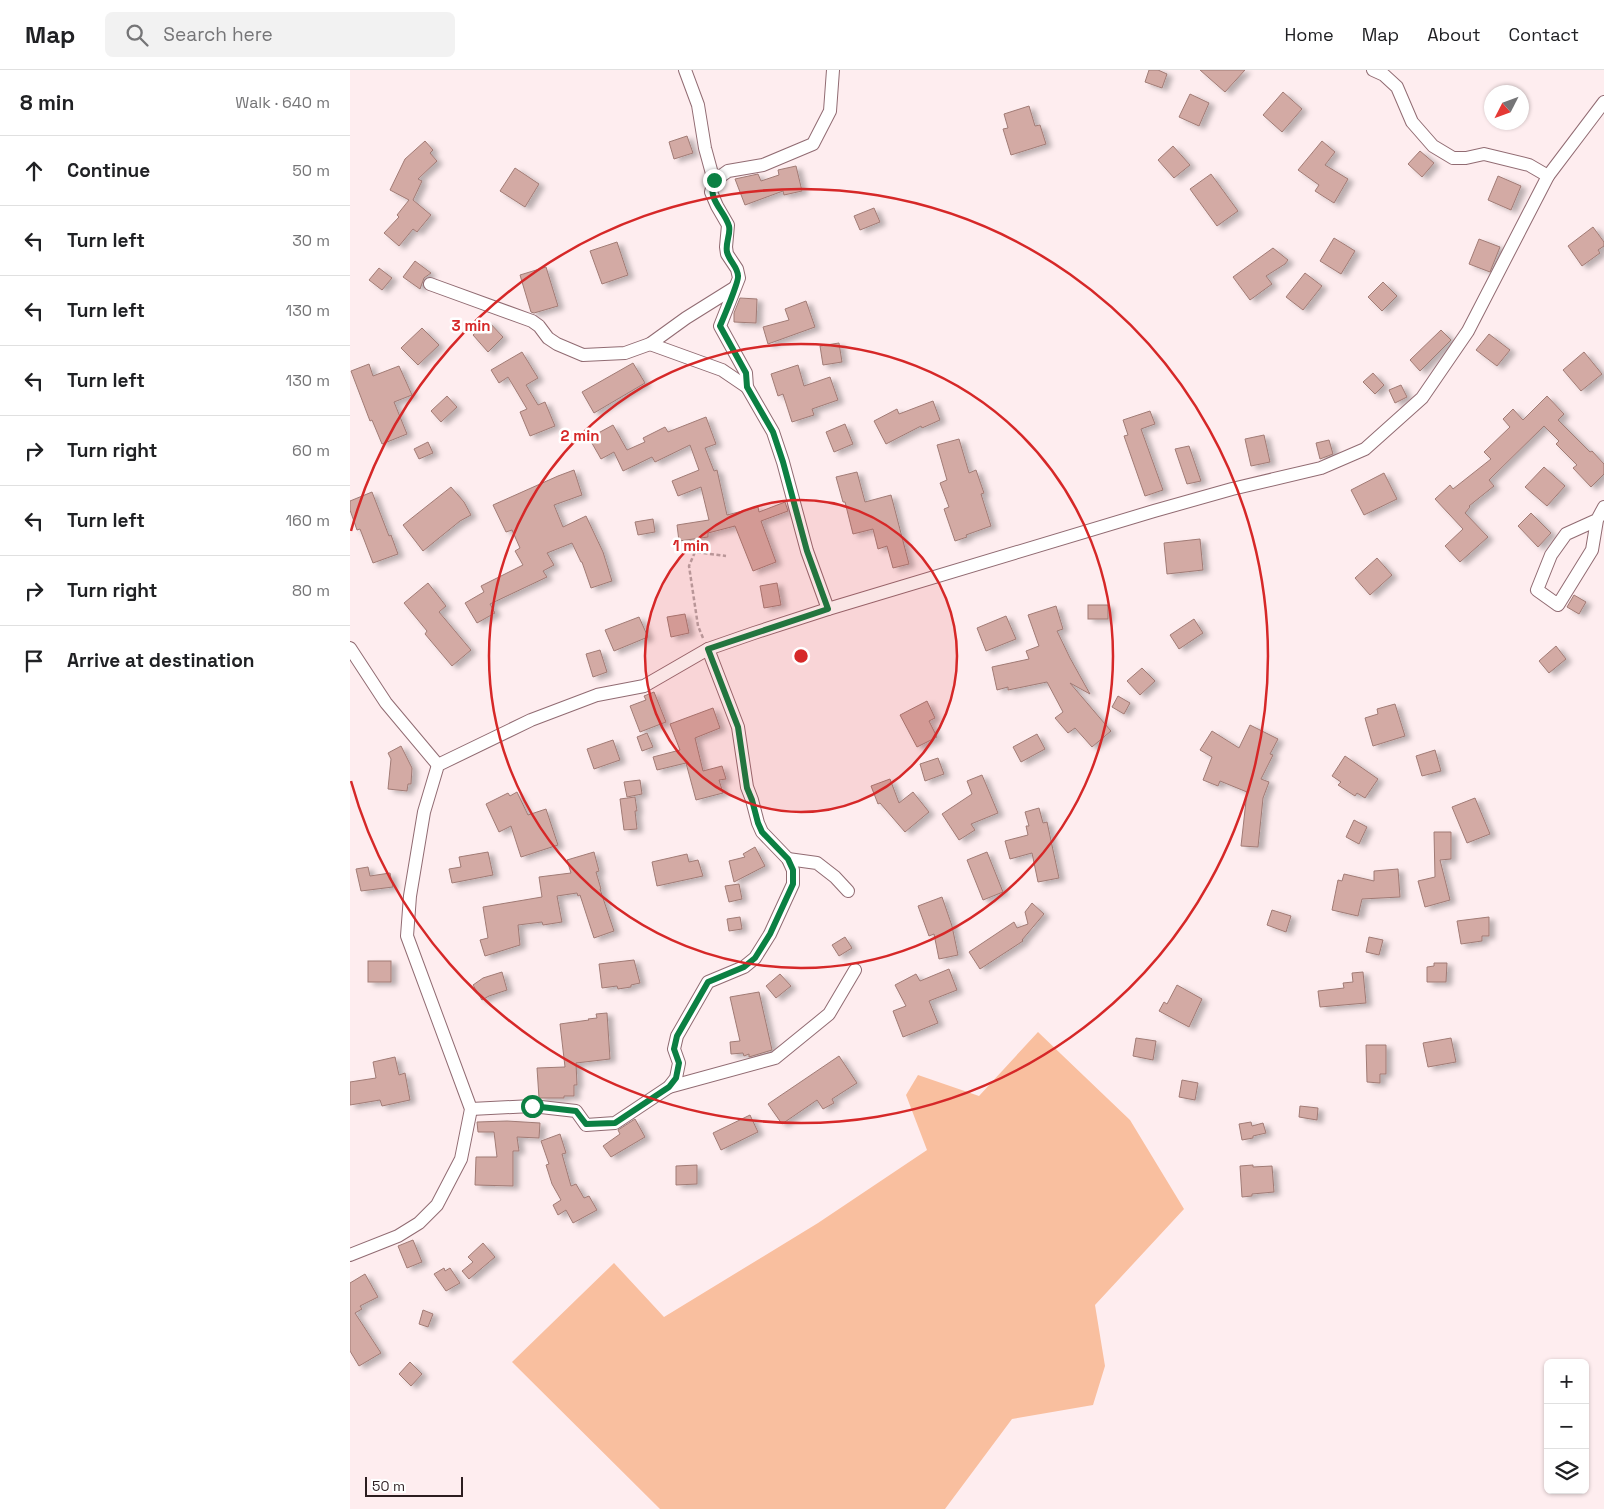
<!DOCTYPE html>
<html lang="en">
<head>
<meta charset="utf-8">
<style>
	:root { --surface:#fff; --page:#f2f2f2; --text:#202124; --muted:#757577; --line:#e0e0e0 }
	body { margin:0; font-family:"Space Grotesk",sans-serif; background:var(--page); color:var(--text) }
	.controls { position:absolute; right:15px; bottom:15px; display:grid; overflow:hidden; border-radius:8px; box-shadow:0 1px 4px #0004 }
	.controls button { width:45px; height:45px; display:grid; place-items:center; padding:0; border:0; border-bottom:1px solid var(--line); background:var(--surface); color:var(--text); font:25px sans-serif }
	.compass { position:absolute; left:1134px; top:15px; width:45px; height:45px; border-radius:50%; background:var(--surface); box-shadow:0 1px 4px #0004; rotate:228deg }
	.scale { position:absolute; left:15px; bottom:12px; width:98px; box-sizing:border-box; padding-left:5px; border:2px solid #2c1d1f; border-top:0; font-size:14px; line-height:18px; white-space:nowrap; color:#2c1d1f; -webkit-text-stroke:4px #fff; paint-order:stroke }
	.stop { position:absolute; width:15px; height:15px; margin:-11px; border:4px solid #0b8043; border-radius:50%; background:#fff }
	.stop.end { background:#0b8043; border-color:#fff; box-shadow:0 1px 5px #0008 }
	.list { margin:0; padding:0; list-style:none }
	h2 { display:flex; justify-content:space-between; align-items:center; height:65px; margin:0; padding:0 20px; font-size:21px }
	h2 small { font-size:16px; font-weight:400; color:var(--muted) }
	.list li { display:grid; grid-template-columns:32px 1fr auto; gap:15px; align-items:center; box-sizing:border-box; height:70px; padding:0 20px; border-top:1px solid var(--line) }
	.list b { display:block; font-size:19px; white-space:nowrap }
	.list em { font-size:16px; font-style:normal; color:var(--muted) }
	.icon { flex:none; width:28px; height:28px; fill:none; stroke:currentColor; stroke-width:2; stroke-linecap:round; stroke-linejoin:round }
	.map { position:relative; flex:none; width:1254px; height:1439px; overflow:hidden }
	header { display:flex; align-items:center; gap:30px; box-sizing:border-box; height:70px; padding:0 25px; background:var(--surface); border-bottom:1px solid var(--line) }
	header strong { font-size:24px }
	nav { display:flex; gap:28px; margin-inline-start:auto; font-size:18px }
	.search { width:350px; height:45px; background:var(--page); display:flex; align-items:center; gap:12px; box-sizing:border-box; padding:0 18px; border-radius:8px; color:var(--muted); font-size:19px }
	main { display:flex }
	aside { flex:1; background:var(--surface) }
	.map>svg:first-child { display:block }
	.green { fill:#f9bf9f }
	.building { fill:#d3aaa4; stroke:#a17b75; filter:url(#shadow) }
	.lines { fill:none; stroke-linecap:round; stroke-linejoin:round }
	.street-casing { stroke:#916b72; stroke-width:14 }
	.path { stroke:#b6a6a8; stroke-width:2.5; stroke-dasharray:4 2.5; stroke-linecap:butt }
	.street { stroke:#fff; stroke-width:12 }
	.route { stroke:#0b8043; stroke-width:6 }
	.ring { fill:none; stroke:#d62828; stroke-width:2.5 }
	.centre { fill:#d62828; stroke:#fff; stroke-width:2.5 }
	.ring-label { font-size:15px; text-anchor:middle; font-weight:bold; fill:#d62828; stroke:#fff; stroke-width:5; stroke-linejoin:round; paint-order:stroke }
</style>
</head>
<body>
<header>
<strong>Map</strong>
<div class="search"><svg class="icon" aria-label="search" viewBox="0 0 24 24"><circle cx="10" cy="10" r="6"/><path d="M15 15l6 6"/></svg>Search here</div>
<nav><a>Home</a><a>Map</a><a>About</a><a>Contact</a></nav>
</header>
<main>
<aside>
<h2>8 min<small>Walk · 640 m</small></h2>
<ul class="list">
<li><svg class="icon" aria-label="ahead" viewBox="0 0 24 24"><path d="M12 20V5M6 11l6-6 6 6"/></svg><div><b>Continue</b></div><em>50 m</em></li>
<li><svg class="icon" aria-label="left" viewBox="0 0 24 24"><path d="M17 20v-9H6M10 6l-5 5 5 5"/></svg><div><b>Turn left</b></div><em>30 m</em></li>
<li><svg class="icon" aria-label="left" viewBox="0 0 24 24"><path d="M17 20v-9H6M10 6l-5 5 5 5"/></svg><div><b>Turn left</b></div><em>130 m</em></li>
<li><svg class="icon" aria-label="left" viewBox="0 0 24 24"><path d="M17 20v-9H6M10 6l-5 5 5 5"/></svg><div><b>Turn left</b></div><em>130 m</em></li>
<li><svg class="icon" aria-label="right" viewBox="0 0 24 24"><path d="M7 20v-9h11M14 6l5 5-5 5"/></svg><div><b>Turn right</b></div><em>60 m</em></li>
<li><svg class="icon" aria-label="left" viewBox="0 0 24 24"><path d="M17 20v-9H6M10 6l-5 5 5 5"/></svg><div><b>Turn left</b></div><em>160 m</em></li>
<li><svg class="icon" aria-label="right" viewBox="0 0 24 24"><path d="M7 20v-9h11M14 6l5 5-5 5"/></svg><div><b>Turn right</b></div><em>80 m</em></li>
<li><svg class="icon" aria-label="arrive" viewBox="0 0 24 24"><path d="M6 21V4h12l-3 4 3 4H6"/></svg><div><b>Arrive at destination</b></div></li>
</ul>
</aside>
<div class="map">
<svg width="1254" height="1439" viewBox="0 0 1254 1439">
	<defs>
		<filter id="shadow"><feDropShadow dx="5.5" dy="3" stdDeviation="2.5" flood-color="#0004"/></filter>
	</defs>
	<rect width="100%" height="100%" fill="#feedef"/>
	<path class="green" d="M688 962 780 1050 834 1139 745 1235 755 1296 743 1335 662 1349 595 1439H310L162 1292 264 1193 314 1247 468 1153 577 1080 556 1025 568 1005 629 1026Z"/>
	<g class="building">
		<path d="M799 0H808L817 4 812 18 795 12Z"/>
		<path d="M850 0H895L875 22Z"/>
		<path d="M933 22 952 39 932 62 913 45Z"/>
		<path d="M840 24 859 33 849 56 829 47Z"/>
		<path d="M679 36 685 56 690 55 696 74 661 85 653 59 658 58 654 44Z"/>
		<path d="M337 66 343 83 324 89 319 72Z"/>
		<path d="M75 71 83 80 80 83 87 91 68 109 72 111 63 130 81 145 67 162 63 159 49 176 34 163 49 147 47 145 59 130 40 120 55 89Z"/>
		<path d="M972 71 985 82 975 95 998 109 984 133 965 121 969 115 948 100Z"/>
		<path d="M823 76 840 95 824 108 808 90Z"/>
		<path d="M1070 81 1084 93 1072 107 1058 94Z"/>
		<path d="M446 96 452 121 434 125 433 121 395 135 385 109 408 104 411 111 429 105 428 100Z"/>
		<path d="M165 98 189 114 175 137 150 121Z"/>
		<path d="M861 104 888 141 867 156 840 119Z"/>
		<path d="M1148 106 1171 116 1161 140 1138 130Z"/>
		<path d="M524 138 530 152 510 160 504 146Z"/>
		<path d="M1243 157 1254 172V176L1248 180 1250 183 1232 196 1218 176Z"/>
		<path d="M984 168 1005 181 991 204 970 191Z"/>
		<path d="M1129 169 1150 177 1140 202 1119 194Z"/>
		<path d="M267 172 278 205 252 214 240 181Z"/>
		<path d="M923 178 938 190 935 194 916 206 922 214 900 230 883 207Z"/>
		<path d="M65 191 81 203 74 208 70 219 53 207Z"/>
		<path d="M196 197 208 236 184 243 181 242 170 205Z"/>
		<path d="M29 198 42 208 32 220 19 210Z"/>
		<path d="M955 203 972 216 953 240 936 227Z"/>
		<path d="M1033 212 1047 226 1032 241 1018 227Z"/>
		<path d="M390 228 407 229 406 253 384 252V243Z"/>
		<path d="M456 231 465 257 418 274 413 257 439 250 435 239Z"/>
		<path d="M138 251 153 267 138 282 123 265Z"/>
		<path d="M72 258 89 275 68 295 51 278Z"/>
		<path d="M1091 260 1101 270 1070 301 1060 290Z"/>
		<path d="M1139 264 1160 280 1147 296 1126 280Z"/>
		<path d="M489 273 492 292 473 295 470 276Z"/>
		<path d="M172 282 188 308 176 315 188 335 195 332 205 356 180 366 170 342 177 339 158 307 149 313 141 300Z"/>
		<path d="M1234 282 1252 304 1231 321 1213 300Z"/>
		<path d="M283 293 295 313 244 343 232 322Z"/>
		<path d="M19 294 23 306 49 296 62 325 44 332 57 364 32 374 22 350 20 351 1 301Z"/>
		<path d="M448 295 454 316 480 307 488 330 462 339 464 345 442 352 433 324 428 326 421 304Z"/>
		<path d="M1023 303 1034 315 1025 324 1013 312Z"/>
		<path d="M1051 315 1057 327 1045 333 1039 320Z"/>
		<path d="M97 326 107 337 91 352 81 341Z"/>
		<path d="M1197 326 1214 344 1208 350 1240 382 1242 381 1254 394V404L1241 417 1223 398 1227 395 1206 374 1209 371 1194 356 1139 410 1144 416 1119 436 1120 437 1115 443 1138 467 1110 492 1095 476 1113 459 1085 429 1100 415 1103 419 1141 389 1134 382 1160 357 1153 349 1163 339 1173 350Z"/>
		<path d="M583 331 590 350 572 358 571 356 536 374 524 351 547 339 549 344Z"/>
		<path d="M800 341 805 354 791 359 813 420 795 426 774 366 778 365 773 350Z"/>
		<path d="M356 347 366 374 355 378 364 401 367 400 377 445 408 437 409 442 435 432 438 441 411 451 426 492 403 501 385 456 358 463V467L329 471 327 455 359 450 351 417 328 426 322 411 349 400 340 375 305 392 302 387 273 401 264 382 251 389 239 368 263 355 277 380 295 372 293 368 315 357 318 362Z"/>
		<path d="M495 354 503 374 484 382 476 362Z"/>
		<path d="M914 365 920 392 901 396 895 369Z"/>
		<path d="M609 369 619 403 626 400 634 423 631 424 641 456 616 465 617 467 605 471 594 439 599 437 590 413 597 410 587 375Z"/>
		<path d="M979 370 983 384 970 389 966 373Z"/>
		<path d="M78 372 83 383 69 389 64 379Z"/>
		<path d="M839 376 851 411 837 414 825 379Z"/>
		<path d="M1194 397 1215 416 1197 436 1175 417Z"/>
		<path d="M224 400 232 425 204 435 213 457 236 446 253 482 262 511 241 518 232 492H231L222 473 197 483 204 495 193 501 197 507 140 534 145 543 127 553 115 533 134 522 131 516 173 495 165 481 170 478 162 460 156 462 143 435 208 406Z"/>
		<path d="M507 402 515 432 541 425 559 494 543 498 537 476 528 479 523 459 503 464 495 432H493L486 407Z"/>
		<path d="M1034 403 1047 429 1014 445 1001 420Z"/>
		<path d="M101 417 114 432 121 445 110 451 73 481 53 455Z"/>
		<path d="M22 422 39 466 41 465 48 484 23 493 10 459 7 460 0 440V431Z"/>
		<path d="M1181 443 1201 463 1188 477 1168 456Z"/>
		<path d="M303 449 305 462 288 465 285 452Z"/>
		<path d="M850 469 853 500 817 504 814 473Z"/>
		<path d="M1027 488 1042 505 1020 525 1005 508Z"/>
		<path d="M78 513 96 536 89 542 121 580 102 596 75 564 77 561 54 533Z"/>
		<path d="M427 513 431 535 414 538 410 516Z"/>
		<path d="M1224 525 1236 532 1229 544 1217 537Z"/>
		<rect x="738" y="535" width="20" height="14"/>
		<path d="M706 536 713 559 707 561 720 588 740 624 720 613 761 661 742 677 725 658 718 663 705 648 713 642 697 612 658 620V617L647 620 642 597 679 589 676 581 689 576 678 545Z"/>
		<path d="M335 544 339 563 321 567 317 547Z"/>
		<path d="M656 546 666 569 636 581 627 558Z"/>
		<path d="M289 547 298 567 264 581 255 560Z"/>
		<path d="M844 549 853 563 829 579 820 565Z"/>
		<path d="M1206 576 1216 589 1199 603 1189 591Z"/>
		<path d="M250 580 257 602 243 607 236 584Z"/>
		<path d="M792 598 805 611 790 625 777 611Z"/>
		<path d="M304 622 316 652 290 662 280 636 296 630 294 626Z"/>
		<path d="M768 626 780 633 774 644 762 637Z"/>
		<path d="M577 631 585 648 579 651 587 667 567 677 550 645Z"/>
		<path d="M1045 634 1055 666 1023 676 1015 648 1028 644 1027 639Z"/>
		<path d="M363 638 370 658 345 668 353 701 372 696 376 709 369 710 373 723 346 730 336 693 307 700 303 687 330 680 320 654Z"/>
		<path d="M900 655 928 669 920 684 923 685 911 709 919 712 913 728 908 777 891 776 897 722 870 711 868 716 853 710 862 687 850 680 862 661 889 678Z"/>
		<path d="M297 663 303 677 292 681 287 667Z"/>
		<path d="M687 664 695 679 671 692 663 677Z"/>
		<path d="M263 670 270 690 244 699 237 679Z"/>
		<path d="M51 676 62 698 61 714H58L57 721 38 719 41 689 38 683Z"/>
		<path d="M1085 680 1091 701 1072 706 1066 686Z"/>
		<path d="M995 686 1028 709 1015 728 1007 723 1005 726 988 715 991 712 982 706Z"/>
		<path d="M588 688 594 704 575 711 570 694Z"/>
		<path d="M632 705 648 743 621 754 625 760 609 770 592 744 622 724 617 711Z"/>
		<path d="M540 709 549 733 563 722 579 742 555 762 530 733 528 734 521 716Z"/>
		<path d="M290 710 292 724 277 727 274 712Z"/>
		<path d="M167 722 178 745 196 739 208 775 171 787 161 756 149 762 136 734 158 723 160 726Z"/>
		<path d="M285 727 287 741H285L287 759 274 760 270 729Z"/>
		<path d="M1125 728 1140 764 1117 773 1102 737Z"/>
		<path d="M689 738 693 753 697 752 709 808 688 812 682 783 660 789 655 771 678 765 676 756H679L675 742Z"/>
		<path d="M1004 750 1017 757 1009 774 996 767Z"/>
		<path d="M1084 762H1101V789L1090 790 1100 830 1075 837 1068 811 1085 807Z"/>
		<path d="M405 777 415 796 384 812 379 791 395 787 393 784Z"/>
		<path d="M138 782 143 805 102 813 99 799 111 797 109 787Z"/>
		<path d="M244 782 249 801 246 802 251 819H250L264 861 244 868 230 825 228 826 227 823 207 826 212 852 193 855 192 852 168 855 170 875 135 886 130 870 138 868 133 837 192 827 189 807 221 803 217 790Z"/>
		<path d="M637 782 653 822 633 830 617 790Z"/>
		<path d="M337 784 339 792 348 790 353 806 307 816 302 792Z"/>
		<path d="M18 797 20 806 40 803 43 817 11 821 6 799Z"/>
		<path d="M1048 799 1050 827 1012 829 1008 846 982 840 988 810 992 811 994 804 1024 811V801Z"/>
		<path d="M389 814 392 829 379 832 375 816Z"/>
		<path d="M592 827 602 856 608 885 589 889 584 864 579 866 568 836Z"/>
		<path d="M682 833 694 844 672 870 673 871 630 899 619 882 664 852 667 858 678 854 675 842Z"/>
		<path d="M922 840 941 846 936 862 917 855Z"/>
		<path d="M390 847 392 859 379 861 377 849Z"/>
		<path d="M1139 847V866H1132V871L1111 874 1107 851Z"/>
		<path d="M495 867 502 878 489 886 482 875Z"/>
		<path d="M1019 867 1033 870 1029 885 1016 882Z"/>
		<path d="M284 890 290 913 281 915V917L268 919 267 916 252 918 249 894Z"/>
		<rect x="18" y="891" width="23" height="21"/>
		<path d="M1084 893H1097L1096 912H1077V897L1084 896Z"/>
		<path d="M599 899 607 920 579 931 588 953 553 967 543 941 556 936 545 915 566 904 570 911Z"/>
		<path d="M152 902 157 920 139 926 132 930 123 915 133 908Z"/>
		<path d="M1013 902 1016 933 970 937 968 921 994 918 993 913 1003 912 1002 903Z"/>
		<path d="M430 904 441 916 426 928 416 916Z"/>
		<path d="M827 915 852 929 839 957 809 941 814 932 817 934Z"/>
		<path d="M409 922 422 980 399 987V984L394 986 393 983 381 984 380 972 390 971 380 927Z"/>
		<path d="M257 943 260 989 226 993 227 1015H224V1026H214V1028H189L187 998 215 997 210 954 239 950 238 949 247 948 246 944Z"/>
		<path d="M786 968 806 971 803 990 783 986Z"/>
		<path d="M1101 968 1106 992 1078 997 1073 973Z"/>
		<path d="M1016 975H1036V1004H1030V1013L1017 1012Z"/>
		<path d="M489 986 507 1013 482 1029 484 1033 473 1039 467 1030 432 1054 418 1034Z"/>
		<path d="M45 987 49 1005 55 1003 60 1030 32 1036 30 1030 0 1035V1012L26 1008 23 992Z"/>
		<path d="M832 1010 848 1013 845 1030 829 1027Z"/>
		<path d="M950 1036 968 1038 967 1050 949 1047Z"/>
		<path d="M400 1045 408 1062 371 1080 363 1063Z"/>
		<path d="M285 1049 295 1067 261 1087 253 1076 270 1064 268 1060Z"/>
		<path d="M157 1051 190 1053 189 1068 167 1067 169 1081H163V1116L125 1115 126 1087H147L144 1062H128L127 1052Z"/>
		<path d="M901 1052 902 1056 913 1053 916 1063 903 1066V1068L892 1070 889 1054Z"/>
		<path d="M210 1064 216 1083 212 1084 221 1116 226 1114 234 1128 239 1126 247 1140 223 1153 216 1140 208 1145 203 1135 211 1130 202 1114 196 1095 199 1094 191 1071Z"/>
		<path d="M347 1095V1114L326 1115V1096Z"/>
		<path d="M903 1095V1097L922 1096 924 1122 902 1124V1126L892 1127 890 1096Z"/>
		<path d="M63 1170 72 1192 57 1198 48 1176Z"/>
		<path d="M133 1173 145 1187 119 1209 112 1201 123 1192 118 1187Z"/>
		<path d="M94 1198 95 1201 100 1198 110 1213 96 1221 84 1204Z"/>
		<path d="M15 1204 28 1227 10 1236 12 1239 5 1243 31 1283 9 1296 0 1281V1213Z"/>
		<path d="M73 1240 83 1244 78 1257 69 1254Z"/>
		<path d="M60 1292 72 1304 61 1316 49 1304Z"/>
	</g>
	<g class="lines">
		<g class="street-casing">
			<g id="street">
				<path d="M335 0 348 35 355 78 364 111 361 122 367 136 378 155 376 177 377 184 387 199 389 208 370 256 396 303 397 317 423 362 433 392 457 481 478 539"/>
				<path d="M1023 0 1034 5 1047 17 1062 52 1083 76 1103 88H1116L1134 84 1179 95 1198 106"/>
				<path d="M364 111 378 101 413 95 463 74 480 41 483 0"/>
				<path d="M80 214 182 251 189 256 198 268 207 274 233 285 275 283 300 274 336 248 384 218"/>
				<path d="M300 274 372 300 397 317"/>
				<path d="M1247 450 1216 464 1201 485 1187 520 1208 535 1242 480 1247 450 1254 437"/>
				<path d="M0 578 36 633 88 695"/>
				<path d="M438 789 467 793 485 807 498 821"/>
				<path d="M319 1017 425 988 479 944 505 900"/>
				<path d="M121 1039 182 1036 226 1041 236 1055 265 1053 319 1017 326 1008 329 993 324 979 327 966 358 912 394 897 405 888 420 864 443 814V800L438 789 412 762 408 753 402 730 397 717 388 657 358 579"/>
				<path d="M0 1185 48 1166 69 1153 87 1135 111 1089 121 1039 57 866 60 826 74 742 88 695 181 650 247 625 294 616 358 579 404 563 478 539 804 441 882 419 971 398 1015 379 1072 328 1118 261 1198 106 1254 32"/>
			</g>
		</g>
		<path class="path" d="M353 568 348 556 339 496 345 482 376 486"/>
		<use href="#street" class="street"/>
	</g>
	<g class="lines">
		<path class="route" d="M182 1036 226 1041 236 1054 265 1053 319 1017 326 1008 329 993 324 979 327 966 358 912 394 897 405 888 420 864 443 814V800L438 789 412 762 408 753 402 730 397 718 388 657 358 579 478 539 457 481 433 392 423 362 397 317 396 303 370 256C373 249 389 211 388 206 388 197 379 191 377 182 375 173 381 164 379 156 374 139 357 131 364 110"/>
	</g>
	<circle cx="451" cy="586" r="156" fill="#d62828" fill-opacity=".12"/>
	<g class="ring">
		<circle cx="451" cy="586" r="156"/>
		<circle cx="451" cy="586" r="312"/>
		<path d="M1 461A467 467 0 1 1 1 711"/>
	</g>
	<circle cx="451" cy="586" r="8" class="centre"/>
	<g class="ring-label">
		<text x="121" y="261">3 min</text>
		<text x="230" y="371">2 min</text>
		<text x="341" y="481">1 min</text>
	</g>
</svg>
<div class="controls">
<button>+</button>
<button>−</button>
<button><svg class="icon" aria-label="layers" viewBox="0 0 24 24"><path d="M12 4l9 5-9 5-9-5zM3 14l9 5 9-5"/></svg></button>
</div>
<svg class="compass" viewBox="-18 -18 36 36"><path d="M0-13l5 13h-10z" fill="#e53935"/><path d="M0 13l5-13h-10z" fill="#757577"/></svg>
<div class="scale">50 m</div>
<div class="stop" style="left:182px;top:1036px"></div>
<div class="stop end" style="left:364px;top:110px"></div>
</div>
</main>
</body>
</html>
